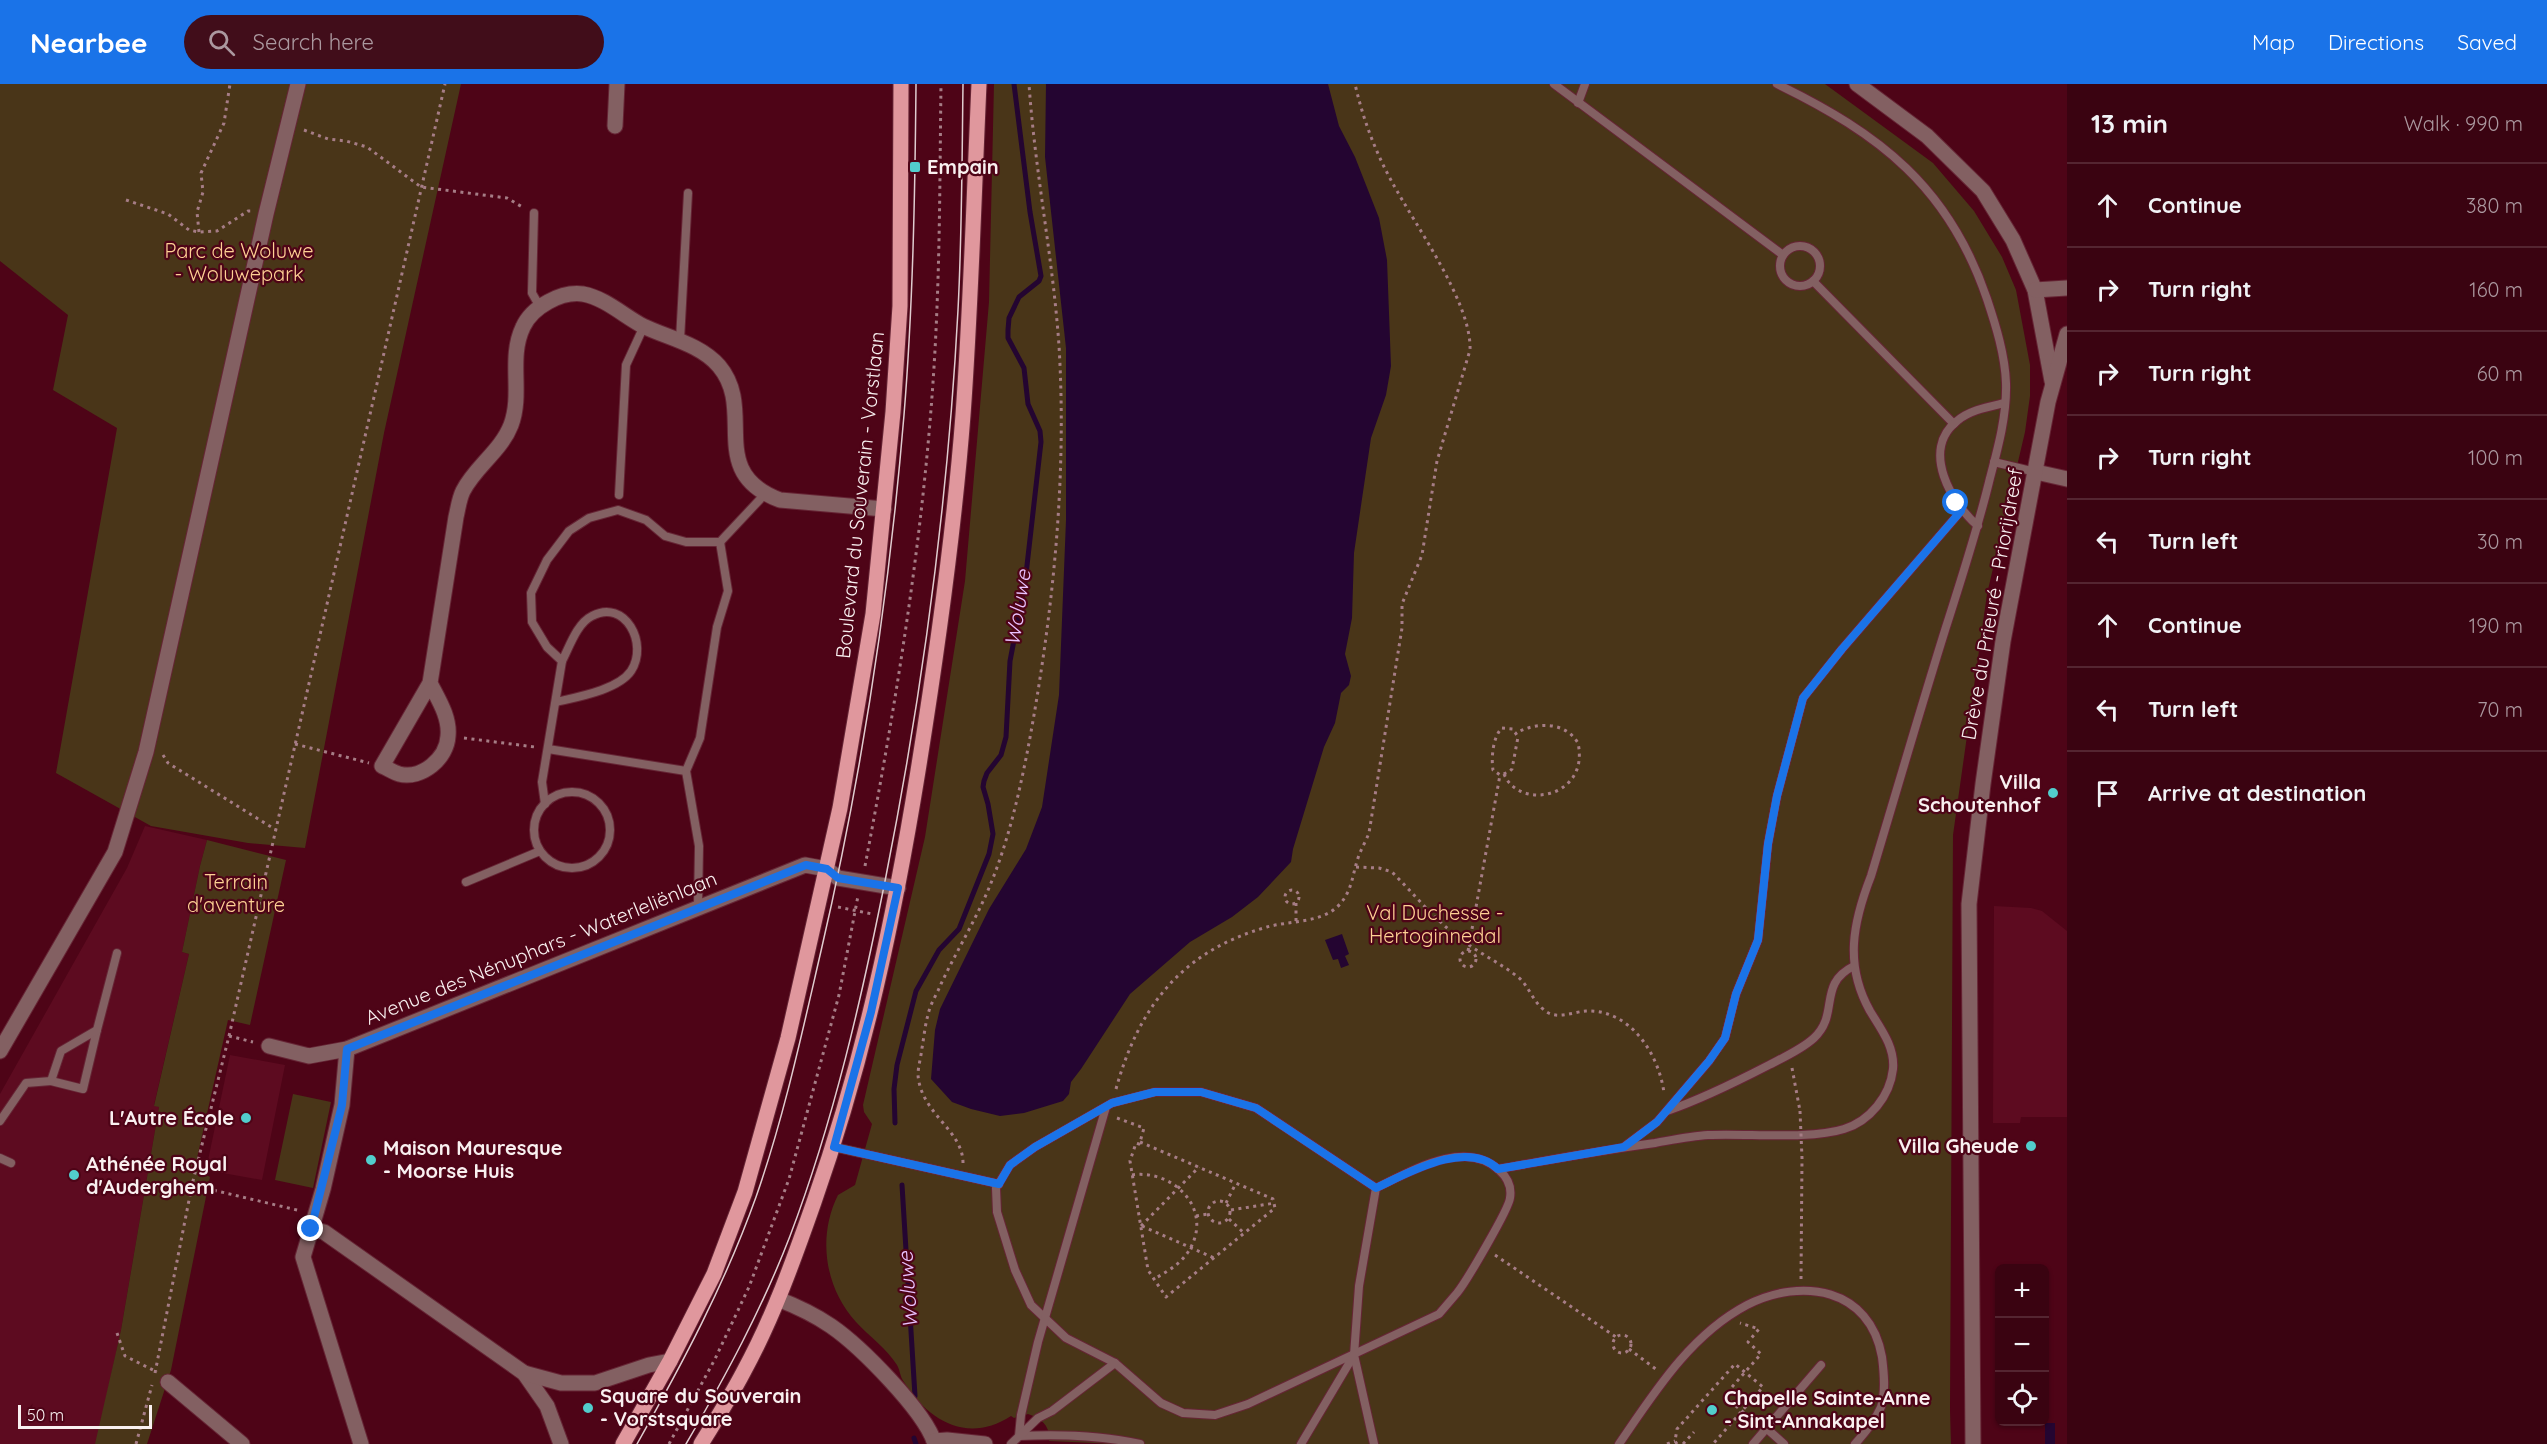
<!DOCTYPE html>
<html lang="en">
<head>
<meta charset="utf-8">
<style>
	:root { --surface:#3a0311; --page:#410d1a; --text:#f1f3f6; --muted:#ab989f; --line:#542531; --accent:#1a73e8 }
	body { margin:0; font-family:Quicksand,sans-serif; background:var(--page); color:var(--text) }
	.controls { position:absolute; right:18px; bottom:18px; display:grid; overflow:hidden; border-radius:9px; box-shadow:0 2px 4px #0004 }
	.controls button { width:54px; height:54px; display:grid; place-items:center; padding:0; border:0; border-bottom:2px solid var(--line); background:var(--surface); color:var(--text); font:30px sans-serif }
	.scale { position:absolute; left:18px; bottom:15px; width:134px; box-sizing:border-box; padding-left:6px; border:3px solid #f9f0f0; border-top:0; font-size:16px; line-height:21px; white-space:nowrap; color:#f9f0f0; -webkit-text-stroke:4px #4e0417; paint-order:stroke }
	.stop { position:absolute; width:18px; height:18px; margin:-14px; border:4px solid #1a73e8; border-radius:50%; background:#fff }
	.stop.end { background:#1a73e8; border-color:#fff; box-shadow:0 2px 6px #0008 }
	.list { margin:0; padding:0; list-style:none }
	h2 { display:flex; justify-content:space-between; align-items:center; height:78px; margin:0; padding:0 24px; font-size:26px }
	h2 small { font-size:20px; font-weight:400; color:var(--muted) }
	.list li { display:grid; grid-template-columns:39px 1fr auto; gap:18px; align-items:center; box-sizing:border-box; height:84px; padding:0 24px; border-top:2px solid var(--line) }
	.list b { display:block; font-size:22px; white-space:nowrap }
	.list em { font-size:20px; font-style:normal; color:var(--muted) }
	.icon { flex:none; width:33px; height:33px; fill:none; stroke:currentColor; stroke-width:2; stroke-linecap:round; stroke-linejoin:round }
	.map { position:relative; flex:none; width:2067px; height:1360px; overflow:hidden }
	header { display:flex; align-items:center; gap:36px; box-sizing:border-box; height:84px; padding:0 30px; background:var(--accent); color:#fff }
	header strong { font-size:28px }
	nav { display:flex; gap:33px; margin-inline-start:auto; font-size:21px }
	.search { width:420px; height:54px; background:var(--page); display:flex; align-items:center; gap:15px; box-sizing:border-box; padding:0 21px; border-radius:33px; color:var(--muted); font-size:22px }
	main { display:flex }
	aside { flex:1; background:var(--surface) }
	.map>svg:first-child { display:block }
	.built { fill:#5d0b20 }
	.green { fill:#493518 }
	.water { fill:#240531 }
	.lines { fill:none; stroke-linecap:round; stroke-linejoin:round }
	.stream { stroke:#240531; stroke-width:5 }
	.lane-casing { stroke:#662535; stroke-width:10 }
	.street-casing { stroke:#662535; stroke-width:17 }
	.primary-casing { stroke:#662535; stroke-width:17 }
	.path { stroke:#a67d86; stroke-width:3; stroke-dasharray:3 4.5; stroke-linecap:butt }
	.lane { stroke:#836062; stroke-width:8 }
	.street { stroke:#836062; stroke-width:15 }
	.primary { stroke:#e0979d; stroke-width:15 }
	.tram { stroke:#dfcccf; stroke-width:1.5 }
	.path-bridge { stroke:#a67d86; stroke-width:3; stroke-dasharray:3 4.5; stroke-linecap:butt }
	.route { stroke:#1a73e8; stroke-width:8 }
	.poi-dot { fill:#52cdcc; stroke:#4e0417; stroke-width:2 }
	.labels { text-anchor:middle; stroke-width:4.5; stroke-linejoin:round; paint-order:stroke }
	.poi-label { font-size:20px; font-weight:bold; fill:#f9f0f0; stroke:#4e0417; text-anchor:start }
	.park-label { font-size:20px; fill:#fed194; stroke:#4e0417 }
	.street-label { font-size:20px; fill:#f9f0f0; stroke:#4e0417 }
	.water-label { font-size:21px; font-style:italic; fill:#eac2ff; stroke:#4e0417 }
</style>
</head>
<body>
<header>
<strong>Nearbee</strong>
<div class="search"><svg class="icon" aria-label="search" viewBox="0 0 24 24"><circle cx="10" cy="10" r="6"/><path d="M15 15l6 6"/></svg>Search here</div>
<nav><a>Map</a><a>Directions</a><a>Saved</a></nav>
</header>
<main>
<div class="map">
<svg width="2067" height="1360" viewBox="0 0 2067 1360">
	<rect width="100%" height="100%" fill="#4e0417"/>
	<g class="built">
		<path d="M145 742 207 756 200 782 182 868 189 870 154 1021 159 1023 121 1246 96 1360H0V1010L127 784Z"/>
		<path d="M1994 822 2031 824 2042 827 2067 847V1033H2021L2020 1039H1993Z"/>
		<path d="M230 971 285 981 262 1096 206 1086Z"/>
	</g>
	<g class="green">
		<path d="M0 0H461L384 349 305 764 248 759 151 742 56 689 117 344 53 306 68 231 0 177Z"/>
		<path d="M994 0H1825L1933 79 1974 127 2002 173 2016 206 2030 281V312L2025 348 1987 510 1953 751 1950 1326 1951 1360H1116L1049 1357C1050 1341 1042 1335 1028 1330L1014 1334 1011 1332C968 1360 928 1337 904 1298 900 1293 900 1286 897 1281 887 1265 869 1252 856 1238 825 1204 817 1153 838 1111L855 1101 872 1040 864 1028 863 1021 925 753 965 497 989 218Z"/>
		<path d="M207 756 286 776 250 941 228 936 195 1083 210 1093 171 1286 147 1360H95L121 1246 159 1023 154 1022 189 870 182 868 200 782Z"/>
		<path d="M293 1010 331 1018 313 1104 275 1096Z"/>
	</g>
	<g class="water">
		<path d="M1046 0H1328L1339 42 1355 73 1379 134 1387 176 1391 282 1386 311 1371 354 1354 469 1352 534 1345 570 1351 592 1349 601 1341 609 1335 639 1324 663 1293 765 1291 778 1258 813 1232 833 1190 858 1130 910 1081 985 1071 998 1069 1010 1063 1017 1024 1029 1000 1032 971 1025 952 1018 931 995 935 946 940 925 989 825 1026 765 1042 723 1059 611 1066 436V264L1045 73Z"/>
		<path d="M1342 850 1349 870 1345 872 1349 881 1341 884 1338 875 1333 876 1325 856Z"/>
		<rect x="2045" y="1339" width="10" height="21"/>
	</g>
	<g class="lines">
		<g class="stream">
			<path d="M895 1039 894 1005 897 981 916 907 939 866 959 845 989 770 993 750 988 720 983 703 984 697 987 689 1001 671 1006 653 1010 577 1025 499 1041 358 1040 347 1028 320 1024 284 1008 254V246L1009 234 1019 213 1039 197 1041 192 1030 128 1014 0"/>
			<path d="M902 1101 915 1312"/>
			<path d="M914 1354 916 1360"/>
		</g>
		<g class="lane-casing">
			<g id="lane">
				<path d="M1554 0 1783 171"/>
				<path d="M1578 19 1585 0"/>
				<path d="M534 129 532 209 540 223"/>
				<circle cx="1800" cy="182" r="20"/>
				<path d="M1813 197 1954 340"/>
				<path d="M680 256 688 109"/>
				<path d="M1994 378 2036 388"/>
				<path d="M619 411 626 281 644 242"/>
				<path d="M1978 442C1952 420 1920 366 1957 337 1970 326 1988 323 2005 319"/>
				<path d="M720 458 765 410"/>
				<path d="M556 618C577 613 618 606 631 587 649 560 625 514 592 532 577 539 569 564 562 577"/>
				<path d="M548 665 686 687"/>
				<circle cx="572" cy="746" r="38"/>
				<path d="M545 720 542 698 562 577 547 563 532 538 531 509 547 476 569 447 589 434 618 426 646 436 665 452 686 458H720L728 507 717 543 700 654 686 687 699 762 698 822"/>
				<path d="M466 798 540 767"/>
				<path d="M51 997 83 1005 97 946"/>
				<path d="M1155 1008H1201L1256 1024 1376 1104C1410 1088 1464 1054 1499 1086 1507 1093 1512 1102 1510 1114 1509 1125 1466 1198 1457 1209 1451 1216 1445 1223 1439 1230L1248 1320 1215 1331 1183 1329 1161 1319 1115 1279 1066 1254 1031 1221 1015 1186 997 1128 996 1104 1010 1081 1035 1063 1112 1019Z"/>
				<path d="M1106 1023 1038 1258 1021 1331 1019 1352C1060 1350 1100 1351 1140 1360"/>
				<path d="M1667 1027C1702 1015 1734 999 1767 982 1782 974 1801 966 1814 954 1840 930 1817 900 1854 882"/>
				<path d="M0 1037 26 999 51 997 61 967 97 946 117 869"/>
				<path d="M1625 1062 1657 1038 1709 977 1725 954 1736 910 1758 856 1768 760 1777 712 1803 614 1842 565 1961 427"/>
				<path d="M834 1063 999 1100"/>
				<path d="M0 1074 11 1079"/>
				<path d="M1498 1085C1550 1076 1602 1066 1655 1059 1672 1056 1691 1052 1708 1051 1747 1049 1809 1056 1844 1045 1870 1037 1890 1012 1893 985 1895 963 1881 945 1870 927 1844 881 1853 838 1871 792 1896 709 1920 626 1946 543 1962 493 1978 444 1990 394 1998 364 2007 331 2006 299 2005 271 1996 242 1987 215 1949 103 1880 50 1777 0"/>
				<path d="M1354 1271 1374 1360"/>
				<path d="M1766 1344 1784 1360"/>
				<path d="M1011 1360 1038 1334 1052 1327 1115 1279"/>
				<path d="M1301 1360 1354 1271 1359 1202 1376 1104"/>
				<path d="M1619 1360C1654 1309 1690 1251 1747 1221 1802 1193 1870 1204 1882 1273 1884 1289 1886 1308 1881 1323 1875 1337 1865 1349 1855 1360"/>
				<path d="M1753 1360 1821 1281"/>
			</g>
		</g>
		<g class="street-casing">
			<g id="street">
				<path d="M1857 0 1927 52 1983 107 2013 156 2035 206 2052 297"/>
				<path d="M615 42 617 0"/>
				<path d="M2035 206 2067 204"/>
				<path d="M2036 388 2067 395"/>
				<path d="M430 599C438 615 450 633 448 652 447 674 422 696 399 690 393 688 387 684 382 682L430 599 456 433C458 425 459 415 463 407 475 383 501 367 511 341 523 309 508 274 523 243 532 223 561 207 583 210 605 214 624 232 643 242 668 254 700 260 719 282 757 327 705 388 780 416L884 425"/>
				<path d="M269 962 309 972 347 965 805 781 827 785 838 794 898 804"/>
				<path d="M347 965 342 1021 323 1105 303 1173 361 1360"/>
				<path d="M0 967 115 768 146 668 266 130 298 0"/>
				<path d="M311 1145 324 1148 524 1289 547 1322 561 1360"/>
				<path d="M778 1215C796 1222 815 1231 831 1242 860 1262 925 1327 935 1360"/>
				<path d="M524 1289 561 1299H595L649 1281 670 1277"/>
				<path d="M168 1298 242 1360"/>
				<path d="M934 1357 947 1356 985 1360"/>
				<path d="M1973 1360 1969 820 1983 700 2003 557 2048 318 2067 250"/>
			</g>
		</g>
		<g class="primary-casing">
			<g id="primary">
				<path d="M623 1360 670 1277 714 1190 745 1108 788 954 840 724 873 530 893 328 900 222 901 0"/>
				<path d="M701 1360C716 1336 731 1312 744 1287 773 1234 794 1175 814 1118 864 976 894 835 918 687 937 569 954 450 963 331 971 221 974 110 979 0"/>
			</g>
		</g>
		<g class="path">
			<path d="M304 46 328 55 346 57 367 63 421 103 507 114 524 124"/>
			<path d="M126 116 168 130 189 146 199 148 217 147 248 127H251"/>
			<path d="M199 148 197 128 203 108 201 89 224 39 230 0"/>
			<path d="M1502 644 1513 645 1518 653 1512 685 1509 688 1500 691 1493 686C1491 674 1493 652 1502 644Z"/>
			<path d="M464 654 535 663"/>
			<path d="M295 660 369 679"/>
			<path d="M163 671 168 679 276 746"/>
			<path d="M1504 690C1519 727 1590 714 1578 659 1565 637 1536 638 1516 649"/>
			<path d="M865 782C900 598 930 411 937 223 940 149 940 74 941 0"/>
			<path d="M1356 783 1379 784 1392 788C1413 809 1433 834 1457 852 1476 868 1499 878 1518 893 1529 902 1532 916 1543 925 1555 937 1572 928 1586 927 1630 925 1659 970 1664 1009"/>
			<circle cx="1292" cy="813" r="7"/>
			<path d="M838 823 872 830"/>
			<path d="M1296 837V818"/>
			<circle cx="1468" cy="875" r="8"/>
			<path d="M1468 867 1500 691"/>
			<path d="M229 952 253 958"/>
			<path d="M1792 984 1800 1027"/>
			<path d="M1116 1005C1139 922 1182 867 1267 843 1288 837 1320 839 1337 823 1352 809 1352 792 1358 774 1361 765 1366 757 1369 749L1402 544V520L1422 471 1437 377 1470 266C1472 219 1415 141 1392 98 1375 67 1363 35 1355 0"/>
			<path d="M1117 1034 1144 1044 1140 1058"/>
			<path d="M1140 1058 1273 1115 1275 1124 1166 1213 1148 1186 1130 1077 1136 1059 1139 1060Z"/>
			<path d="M963 1079C963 1046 921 1030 918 991 918 983 921 973 922 964 924 953 925 941 928 931 930 920 937 910 941 900 957 866 977 834 991 799 1009 755 1020 706 1029 659 1053 529 1067 394 1059 262 1053 174 1035 88 1029 0"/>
			<path d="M1132 1091C1170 1085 1211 1121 1192 1161 1184 1178 1170 1186 1154 1195"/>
			<path d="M192 1101 301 1127"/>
			<circle cx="1219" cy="1128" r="11"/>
			<path d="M1226 1119 1236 1099"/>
			<path d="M1231 1126 1275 1119"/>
			<path d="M1196 1132 1208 1130"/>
			<path d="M1229 1135 1244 1149"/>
			<path d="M1141 1142 1199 1083"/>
			<path d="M1142 1142 1214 1174"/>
			<path d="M1495 1171 1616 1253"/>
			<path d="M1801 1195 1802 1074"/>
			<path d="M117 1249 125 1272 157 1288"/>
			<circle cx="1622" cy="1260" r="9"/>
			<path d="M1629 1265 1657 1286"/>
			<path d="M155 1289 192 1101 229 952 445 0"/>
			<path d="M1732 1303 1761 1270 1748 1258 1759 1245 1740 1239"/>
			<path d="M1730 1317 1755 1338 1756 1336"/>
			<path d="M136 1360 152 1301"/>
			<path d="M669 1360 715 1275 749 1203 789 1095 839 911 858 812"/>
			<path d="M1667 1360 1675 1357"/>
			<path d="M1677 1360 1675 1357 1677 1345 1735 1280 1763 1303 1713 1360"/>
			<path d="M1683 1360 1694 1348"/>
		</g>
		<use href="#lane" class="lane"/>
		<use href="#street" class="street"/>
		<use href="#primary" class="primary"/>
		<g class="tram">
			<path d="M637 1360C682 1280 725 1200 756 1113 784 1033 802 949 821 867 862 691 889 512 904 331 913 221 915 110 916 0"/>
			<path d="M686 1360C725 1293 762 1225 790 1152 834 1036 862 913 886 792 923 605 948 416 958 226 962 150 962 75 963 0"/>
		</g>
		<path class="path-bridge" d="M1800 1027 1802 1074"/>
	</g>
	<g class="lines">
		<path class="route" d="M311 1145 342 1021 347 965 806 781 827 785 838 794 898 804 871 928 834 1063 999 1100 1010 1081 1035 1063 1112 1019 1155 1008H1201L1256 1024 1376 1104C1408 1089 1466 1055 1498 1085L1624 1063 1657 1038 1709 977 1725 954 1736 910 1758 856 1768 760 1777 712 1803 614 1842 565 1961 427 1956 419"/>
	</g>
	<g class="poi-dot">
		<rect x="909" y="77" width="12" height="12" rx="3"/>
		<circle cx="2053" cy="709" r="6"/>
		<circle cx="246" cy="1034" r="6"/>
		<circle cx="2031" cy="1062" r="6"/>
		<circle cx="371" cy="1076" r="6"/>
		<circle cx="74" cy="1091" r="6"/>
		<circle cx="588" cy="1324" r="6"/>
		<circle cx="1712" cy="1326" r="6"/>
	</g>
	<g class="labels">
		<g class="poi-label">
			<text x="927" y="90">Empain</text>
			<text x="2041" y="705" text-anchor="end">Villa<tspan x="2041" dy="23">Schoutenhof</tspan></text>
			<text x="234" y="1041" text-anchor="end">L'Autre École</text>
			<text x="2019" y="1069" text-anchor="end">Villa Gheude</text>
			<text x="383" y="1071">Maison Mauresque<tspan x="383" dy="23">- Moorse Huis</tspan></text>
			<text x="86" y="1087">Athénée Royal<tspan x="86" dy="23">d'Auderghem</tspan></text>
			<text x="600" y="1319">Square du Souverain<tspan x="600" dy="23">- Vorstsquare</tspan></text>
			<text x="1724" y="1321">Chapelle Sainte-Anne<tspan x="1724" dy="23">- Sint-Annakapel</tspan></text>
		</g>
		<g class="park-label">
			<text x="239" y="174">Parc de Woluwe<tspan x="239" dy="23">- Woluwepark</tspan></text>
			<text x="236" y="805">Terrain<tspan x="236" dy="23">d'aventure</tspan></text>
			<text x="1435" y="836">Val Duchesse -<tspan x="1435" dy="23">Hertoginnedal</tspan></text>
		</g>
		<g class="street-label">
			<text transform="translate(860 411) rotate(-84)" y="7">Boulevard du Souverain - Vorstlaan</text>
			<text transform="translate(1992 520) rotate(-80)" y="7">Drève du Prieuré - Priorijdreef</text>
			<text transform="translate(541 864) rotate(-22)" y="7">Avenue des Nénuphars - Waterleliënlaan</text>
		</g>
		<g class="water-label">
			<text transform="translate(1018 524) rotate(-81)" y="7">Woluwe</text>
			<text transform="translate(908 1206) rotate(-94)" y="7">Woluwe</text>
		</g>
	</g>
</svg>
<div class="controls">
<button>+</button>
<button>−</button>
<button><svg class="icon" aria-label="locate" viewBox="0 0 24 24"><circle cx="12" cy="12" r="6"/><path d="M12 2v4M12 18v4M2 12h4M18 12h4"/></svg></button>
</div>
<div class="scale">50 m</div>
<div class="stop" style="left:1956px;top:419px"></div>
<div class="stop end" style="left:311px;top:1145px"></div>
</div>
<aside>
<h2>13 min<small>Walk · 990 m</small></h2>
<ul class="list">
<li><svg class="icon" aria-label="ahead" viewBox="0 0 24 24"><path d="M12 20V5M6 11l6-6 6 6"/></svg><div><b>Continue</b></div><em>380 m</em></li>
<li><svg class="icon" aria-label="right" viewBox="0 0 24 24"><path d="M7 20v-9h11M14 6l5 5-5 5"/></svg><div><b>Turn right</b></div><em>160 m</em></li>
<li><svg class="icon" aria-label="right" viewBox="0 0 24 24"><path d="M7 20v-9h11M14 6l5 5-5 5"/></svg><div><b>Turn right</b></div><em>60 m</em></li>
<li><svg class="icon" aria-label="right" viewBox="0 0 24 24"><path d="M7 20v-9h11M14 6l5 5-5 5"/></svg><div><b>Turn right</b></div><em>100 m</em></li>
<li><svg class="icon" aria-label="left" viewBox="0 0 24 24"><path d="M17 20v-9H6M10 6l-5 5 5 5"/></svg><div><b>Turn left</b></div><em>30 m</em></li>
<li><svg class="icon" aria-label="ahead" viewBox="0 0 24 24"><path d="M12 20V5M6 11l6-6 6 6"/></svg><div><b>Continue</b></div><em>190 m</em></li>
<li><svg class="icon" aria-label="left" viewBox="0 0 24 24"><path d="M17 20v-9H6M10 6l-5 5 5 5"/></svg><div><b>Turn left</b></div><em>70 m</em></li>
<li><svg class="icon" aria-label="arrive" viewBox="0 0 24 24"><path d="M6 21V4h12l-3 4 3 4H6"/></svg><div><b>Arrive at destination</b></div></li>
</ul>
</aside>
</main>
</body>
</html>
